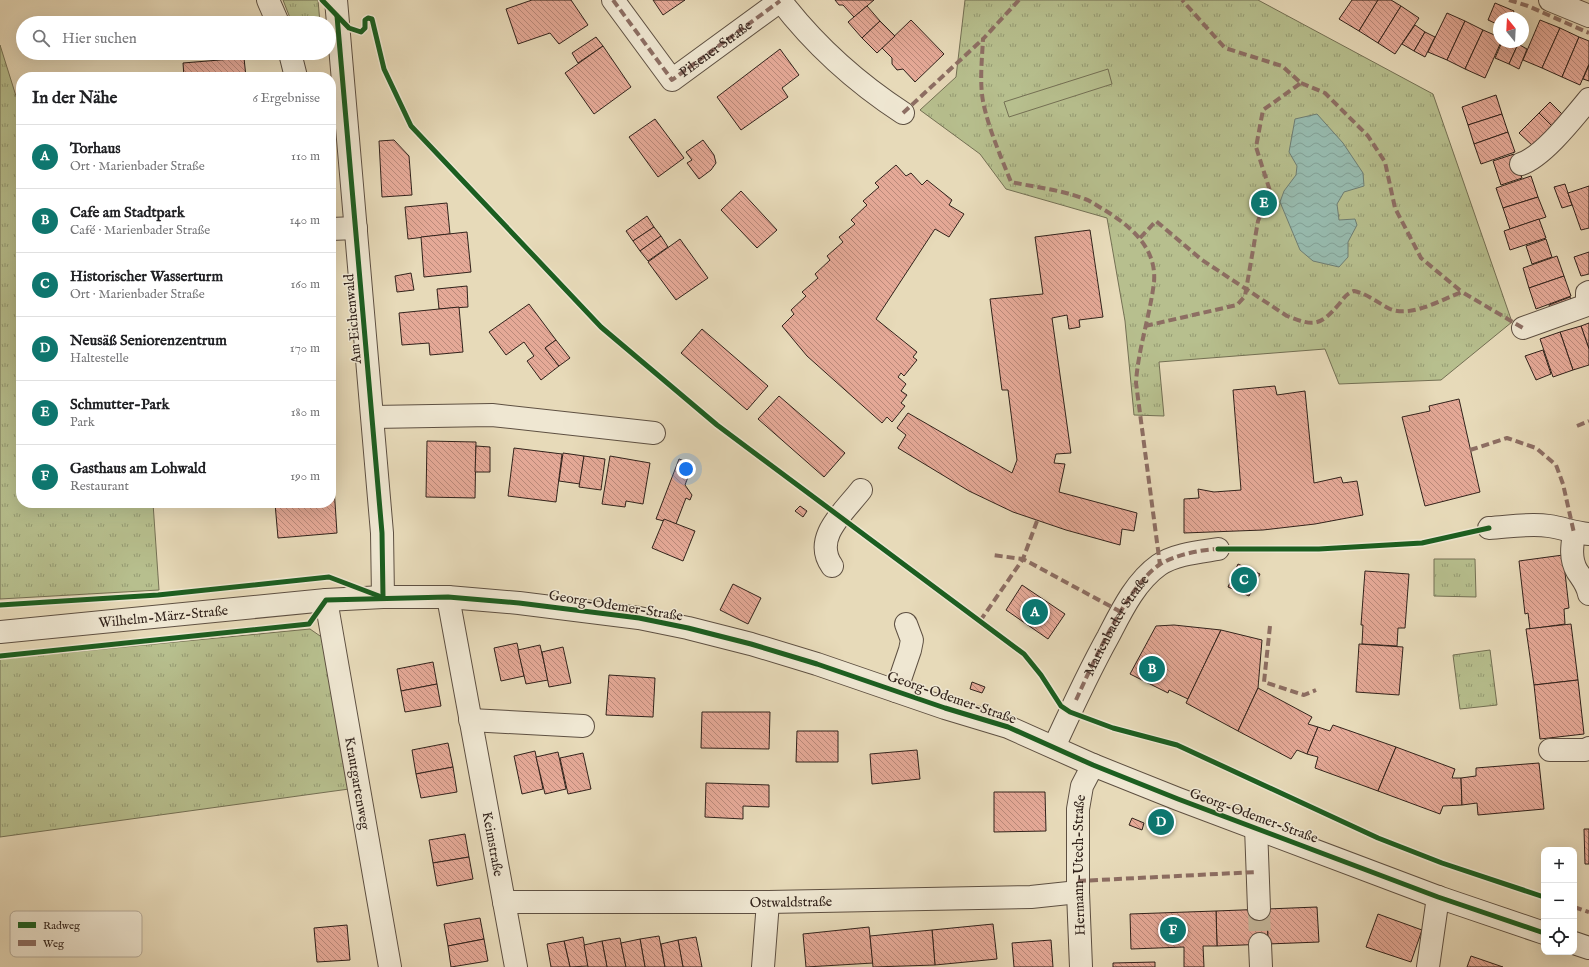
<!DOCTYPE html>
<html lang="de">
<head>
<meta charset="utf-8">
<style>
	:root { --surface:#fff; --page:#f2f2f2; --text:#202124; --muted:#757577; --line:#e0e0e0; --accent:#0f766e }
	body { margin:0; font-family:"IM FELL English",serif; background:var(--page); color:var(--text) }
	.controls { position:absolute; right:12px; bottom:12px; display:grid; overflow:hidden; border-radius:8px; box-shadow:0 4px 16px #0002 }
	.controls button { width:36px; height:36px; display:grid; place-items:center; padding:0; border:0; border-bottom:1px solid var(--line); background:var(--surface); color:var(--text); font:20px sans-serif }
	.compass { position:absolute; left:1493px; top:12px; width:36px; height:36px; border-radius:50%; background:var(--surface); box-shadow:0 4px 16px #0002; rotate:342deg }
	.you { position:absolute; left:686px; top:469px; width:14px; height:14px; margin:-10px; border:3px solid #fff; border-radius:50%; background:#1a73e8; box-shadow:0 0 0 6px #1a73e833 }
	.badge { display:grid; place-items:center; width:26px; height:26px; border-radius:50%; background:var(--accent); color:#fff; font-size:13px; font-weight:700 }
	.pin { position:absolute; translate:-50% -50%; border:2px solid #fff; box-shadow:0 1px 4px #0006 }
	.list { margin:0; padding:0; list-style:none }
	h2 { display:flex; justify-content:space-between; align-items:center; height:52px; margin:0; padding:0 16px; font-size:17px }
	h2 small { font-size:13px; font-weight:400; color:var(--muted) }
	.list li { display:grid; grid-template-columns:26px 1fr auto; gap:12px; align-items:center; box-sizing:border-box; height:64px; padding:0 16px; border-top:1px solid var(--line) }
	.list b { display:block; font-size:15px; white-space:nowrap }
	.list p { margin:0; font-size:13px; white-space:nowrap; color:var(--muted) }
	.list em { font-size:13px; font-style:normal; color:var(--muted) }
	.icon { flex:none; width:22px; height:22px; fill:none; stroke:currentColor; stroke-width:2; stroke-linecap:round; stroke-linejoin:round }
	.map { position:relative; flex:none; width:1589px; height:967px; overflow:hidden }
	.search { position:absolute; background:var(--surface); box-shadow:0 4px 16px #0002; left:16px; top:16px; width:320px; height:44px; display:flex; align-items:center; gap:10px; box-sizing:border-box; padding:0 14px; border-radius:22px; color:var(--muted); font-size:15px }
	.panel { position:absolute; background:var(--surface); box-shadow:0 4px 16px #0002; left:16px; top:72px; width:320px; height:436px; border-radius:16px }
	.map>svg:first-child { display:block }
	.grass { fill:url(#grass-tufts); stroke:#747054 }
	.pitch { fill:#b7bf8e; stroke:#747054 }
	.water { fill:url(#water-waves); stroke:#6e7e74 }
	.building { fill:url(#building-back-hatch); stroke:#31221b }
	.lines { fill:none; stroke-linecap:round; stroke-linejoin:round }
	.minor-tunnel { stroke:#c3b599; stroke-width:22; stroke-dasharray:22 11; stroke-linecap:butt }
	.minor-casing { stroke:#5e5042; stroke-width:24 }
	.minor { stroke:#efe7d2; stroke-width:22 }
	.quiet { stroke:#8d6e63; stroke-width:4; stroke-dasharray:8 4; stroke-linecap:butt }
	.cycleway-casing { stroke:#efe7d2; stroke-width:8 }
	.cycleway { stroke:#1b5e20; stroke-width:5 }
	.labels { text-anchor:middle; stroke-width:3; stroke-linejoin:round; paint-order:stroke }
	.street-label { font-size:14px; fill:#31221b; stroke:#efe7d2 }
	.key { fill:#efe7d2; stroke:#b6ac9b; stroke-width:1 }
	.key-label { font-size:11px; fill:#31221b }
</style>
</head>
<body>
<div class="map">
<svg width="1589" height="967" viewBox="0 0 1589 967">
	<defs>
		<pattern id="grass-tufts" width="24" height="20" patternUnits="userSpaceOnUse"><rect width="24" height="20" fill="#b7bf8e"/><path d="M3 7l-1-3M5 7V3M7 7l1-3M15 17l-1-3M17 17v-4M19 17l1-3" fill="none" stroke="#959b73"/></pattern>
		<pattern id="water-waves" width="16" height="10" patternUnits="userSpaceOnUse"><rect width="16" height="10" fill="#97bbaf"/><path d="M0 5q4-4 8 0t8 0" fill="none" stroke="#83a096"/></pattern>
		<pattern id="building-back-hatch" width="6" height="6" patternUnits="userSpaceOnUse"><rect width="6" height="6" fill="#e5a997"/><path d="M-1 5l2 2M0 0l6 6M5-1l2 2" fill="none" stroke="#ba897a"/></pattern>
	</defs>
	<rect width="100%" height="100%" fill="#e7dab9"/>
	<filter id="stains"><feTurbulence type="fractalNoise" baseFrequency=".005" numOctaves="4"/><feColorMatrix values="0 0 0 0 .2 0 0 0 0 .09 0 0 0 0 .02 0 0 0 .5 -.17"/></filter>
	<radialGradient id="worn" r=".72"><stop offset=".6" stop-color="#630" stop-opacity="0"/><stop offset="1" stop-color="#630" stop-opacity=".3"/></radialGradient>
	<g class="grass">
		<path d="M283 0H318L320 23H292Z"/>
		<path d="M965 0H1258L1433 94 1512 322 1441 380 1339 384 1325 349 1159 362 1164 416 1134 415 1125 321 1107 218 1006 189 980 154 920 110 956 77Z"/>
		<path d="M0 45 21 112V503H153L159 590 0 599Z"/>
		<path d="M1434 559H1475L1476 597 1434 596Z"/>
		<path d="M310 629 323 638 349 789 0 837V659Z"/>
		<path d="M1490 650 1497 705 1460 709 1453 655Z"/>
	</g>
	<path class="pitch" d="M1108 69 1112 84 1009 117 1004 102Z"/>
	<path class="water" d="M1317 114 1343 143 1363 173 1364 186 1344 192 1337 204 1339 220 1355 219 1357 225 1348 242V257L1339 267 1313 261 1300 250 1280 202 1284 191 1296 175 1297 166 1289 152 1295 119Z"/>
	<g class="building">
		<path d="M532 0H571L588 25 559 44 550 33 518 44 506 9Z"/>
		<path d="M653 0H685L663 15Z"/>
		<path d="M835 0H874L854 17 843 5H839Z"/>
		<path d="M1352 0H1378L1359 31 1339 19Z"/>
		<path d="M1378 0H1391L1401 6 1378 43 1359 31Z"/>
		<path d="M1495 3 1514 11 1511 18H1499V25L1488 20Z"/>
		<path d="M867 6 880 21 862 38 848 22Z"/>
		<path d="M1401 6 1419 18 1395 54 1378 43Z"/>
		<path d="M1447 13 1465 21 1447 60 1428 52Z"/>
		<path d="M911 20 944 54 915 82 903 69 897 70 892 64V58L882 48Z"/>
		<path d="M1540 20 1560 28 1542 68 1523 60Z"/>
		<path d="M243 21V23H217V22Z"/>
		<path d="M880 21 895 36 877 53 862 38Z"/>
		<path d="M1465 21 1483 30 1465 69 1447 60Z"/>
		<path d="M1415 25 1425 32 1414 51 1402 44Z"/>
		<path d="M1560 28 1579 37 1562 77 1542 68Z"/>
		<path d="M1483 30 1499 37V42H1501L1485 78 1465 69Z"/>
		<path d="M1425 32 1435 37 1425 57 1414 51Z"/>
		<path d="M596 37 603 46 578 63 572 53Z"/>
		<path d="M1579 37 1589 41V64L1580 85 1562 77Z"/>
		<path d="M1502 42H1512L1518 44 1509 64 1495 58Z"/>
		<path d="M1518 44 1527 49 1519 69 1509 64Z"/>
		<path d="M603 46 631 87 594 114 565 73Z"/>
		<path d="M780 49 799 75 782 88 788 97 741 130 717 97Z"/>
		<path d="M219 53H244V58L219 60Z"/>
		<path d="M244 58 246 77H184L183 63Z"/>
		<path d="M1589 65V81L1583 79Z"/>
		<path d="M1496 95 1502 114 1468 125 1462 107Z"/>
		<path d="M1550 102 1564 116 1553 127 1539 113Z"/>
		<path d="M1539 113 1553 127 1534 147 1519 133Z"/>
		<path d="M1502 114 1508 132 1474 144 1468 125Z"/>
		<path d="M655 119 684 158 658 177 629 137Z"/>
		<path d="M1508 132 1515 152 1481 164 1474 144Z"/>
		<path d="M394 140 409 156 412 195 382 197 379 141Z"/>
		<path d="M703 140 714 155 716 163 711 170 699 179 687 163 692 160 686 152Z"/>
		<path d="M1514 154 1522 178 1501 185 1493 161Z"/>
		<path d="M896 165 906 176 911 173 922 185 927 180 952 200 949 205 964 214 949 237 935 229 876 319 917 352 913 357 917 360 904 376 901 373 898 377 906 384 901 391 907 395 901 403 905 406 892 422 887 417 882 423 807 356 782 326 794 314 791 310 806 296 802 292 818 278 815 274 830 260 827 256 843 242 839 237 855 224 851 220 867 205 863 201 879 187 875 183Z"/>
		<path d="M1531 176 1538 197 1503 208 1496 188Z"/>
		<path d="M1565 184 1572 205 1562 208 1554 187Z"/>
		<path d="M1589 186V228L1581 230 1568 193Z"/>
		<path d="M741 191 777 230 757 248 721 210Z"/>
		<path d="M1538 197 1546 217 1510 229 1503 208Z"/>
		<path d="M447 203 450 234 408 239 405 207Z"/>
		<path d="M647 216 654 227 633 241 626 231Z"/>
		<path d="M1539 219 1546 238 1510 250 1504 231Z"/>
		<path d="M654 227 661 236 640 251 633 241Z"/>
		<path d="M1090 230 1103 317 1079 320 1080 327 1069 329 1067 315 1052 318 1071 453 1056 454 1054 463 1065 464 1059 492 1137 513 1134 531 1122 529 1120 545 1066 530 1013 512 969 491 898 448 906 435 897 428 908 413 1012 473 1017 460 1008 390H1002L990 299 1043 294 1035 237Z"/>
		<path d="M467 232 471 272 424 277 421 237Z"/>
		<path d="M661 236 668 247 648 261 640 251Z"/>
		<path d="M680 239 708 278 676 300 648 262Z"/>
		<path d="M1546 239 1552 257 1532 264 1526 246Z"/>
		<path d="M1589 252V274L1581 276 1574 257Z"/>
		<path d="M1557 256 1564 276 1529 288 1523 268Z"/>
		<path d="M411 273 414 290 397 292 395 276Z"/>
		<path d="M1564 276 1571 296 1536 309 1529 288Z"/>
		<path d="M467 286 468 307 439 309 437 289Z"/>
		<path d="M1570 297 1573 306 1552 313 1549 305Z"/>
		<path d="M529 304 556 340 545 348 559 366 541 380 527 361 534 356 524 342 506 355 489 332Z"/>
		<path d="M459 307 463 352 430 355 429 343 402 345 399 313Z"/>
		<path d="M1589 323V349L1581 326Z"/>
		<path d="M1581 326 1589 349V365L1573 370 1560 332Z"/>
		<path d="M702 329 768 386 747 410 681 353Z"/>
		<path d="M1560 332 1573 370 1553 377 1540 339Z"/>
		<path d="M556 340 570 358 559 366 545 348Z"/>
		<path d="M1543 350 1551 374 1536 380 1525 356Z"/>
		<path d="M1275 386 1277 395 1305 391 1314 483 1341 477 1343 483 1357 481 1363 515 1315 524 1263 530 1184 533V499L1199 498 1198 489 1214 492 1241 490 1233 390Z"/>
		<path d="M779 396 845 453 824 477 758 419Z"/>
		<path d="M1459 399 1480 492 1425 506 1402 417 1430 411 1429 406Z"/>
		<path d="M427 441 476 442 475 498 426 497Z"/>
		<path d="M476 446 490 447V472H475Z"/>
		<path d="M514 448 562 454 556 502 508 496Z"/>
		<path d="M563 453 584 456 580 484 559 481Z"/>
		<path d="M584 456 605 459 601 490 579 487Z"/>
		<path d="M610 456 650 463 643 504 626 501 625 507 602 504Z"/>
		<path d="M331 457 334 487H331Z"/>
		<path d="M679 459 693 464 685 485 692 495 690 500 686 498 676 524 656 519Z"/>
		<path d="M331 487H334L337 533 278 538 275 503H331Z"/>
		<path d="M800 506 807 511 803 517 795 511Z"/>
		<path d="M664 519 695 531 683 561 652 548Z"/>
		<path d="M1563 555 1569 608 1564 609 1565 624 1530 629 1528 613 1525 614 1519 561Z"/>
		<path d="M1238 564 1260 574 1249 596 1228 587Z"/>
		<path d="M1365 571 1409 574 1405 628H1398L1397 646 1362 644 1363 625H1361Z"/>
		<path d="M733 584 761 598 748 624 720 610Z"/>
		<path d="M1022 585 1065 614 1048 639 1006 610Z"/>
		<path d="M1571 624 1578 680 1534 685 1526 629Z"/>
		<path d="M1174 625 1221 630 1188 699 1169 690 1168 693 1130 674 1156 626Z"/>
		<path d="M1221 630 1262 640 1258 688 1238 731 1186 703Z"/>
		<path d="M517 643 524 676 501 681 494 648Z"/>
		<path d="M1359 644 1403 647 1399 695 1356 692Z"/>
		<path d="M540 645 548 680 526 684 518 650Z"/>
		<path d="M563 647 571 683 549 687 542 652Z"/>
		<path d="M433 662 437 684 401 691 397 669Z"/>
		<path d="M609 675 655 678 653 717 606 715Z"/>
		<path d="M1578 680 1584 734 1540 739 1534 685Z"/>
		<path d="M972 682 985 687 982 693 970 689Z"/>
		<path d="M437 684 441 706 405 712 401 691Z"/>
		<path d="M1258 688 1312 717 1308 724 1318 727 1307 754 1297 750 1291 759 1238 731Z"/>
		<path d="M702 712H770L769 749 701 748Z"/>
		<path d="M1333 725 1396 747 1378 791 1315 768 1318 757 1307 754 1318 727 1330 731Z"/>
		<path d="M797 731H838V762H796Z"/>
		<path d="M448 743 453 767 416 774 412 750Z"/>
		<path d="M1396 747 1455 769 1452 778H1461L1462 805 1443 806 1440 814 1378 791Z"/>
		<path d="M917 750 920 779 872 784 870 754Z"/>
		<path d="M535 751 543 789 522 794 514 756Z"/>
		<path d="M558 752 566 789 545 794 536 757Z"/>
		<path d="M583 753 591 789 568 794 560 758Z"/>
		<path d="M1539 763 1544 809 1478 815 1477 803 1462 805 1461 778 1476 776V768Z"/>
		<path d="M453 767 457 792 421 798 416 774Z"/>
		<path d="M706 783 769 785V807L743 806V819L705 817Z"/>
		<path d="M994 792H1045L1046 831 994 832Z"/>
		<path d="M1132 818 1144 823 1142 830 1129 825Z"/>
		<path d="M1584 829H1589V864H1585Z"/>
		<path d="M465 834 469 857 433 863 429 840Z"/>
		<path d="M469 857 473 879 437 886 433 863Z"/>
		<path d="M1317 907 1319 942 1268 944 1267 909Z"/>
		<path d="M1267 909 1268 944 1217 946 1216 911Z"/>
		<path d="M1216 911 1217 946H1203L1204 967H1184V947L1131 949 1130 914Z"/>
		<path d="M1378 914 1422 930 1411 962 1366 947Z"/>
		<path d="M480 918 484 939 448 946 444 924Z"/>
		<path d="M993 924 997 959 935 965 932 930Z"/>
		<path d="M347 925 350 960 317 962 314 928Z"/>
		<path d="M869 927 873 963 806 967 803 934Z"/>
		<path d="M932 930 935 965 873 967 870 936Z"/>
		<path d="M659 936 665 967H645L640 939Z"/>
		<path d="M583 937 588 966 570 967 564 941Z"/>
		<path d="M696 937 702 967H683L678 940Z"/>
		<path d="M620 938 626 967H607L602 941Z"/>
		<path d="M484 939 488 961 451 967 448 946Z"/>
		<path d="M640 939 645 967H626L621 943Z"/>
		<path d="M678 940 683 967H665L661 944Z"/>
		<path d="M1051 940 1053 967H1014L1012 943Z"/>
		<path d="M564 941 570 967H551L547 944Z"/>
		<path d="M602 941 607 967H588L584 945Z"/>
		<path d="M1471 956 1503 967H1467Z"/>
		<path d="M1155 962V967H1113V963Z"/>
	</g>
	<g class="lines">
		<path class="minor-tunnel" d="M1259 909 1260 944"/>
		<g class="minor-casing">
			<g id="minor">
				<path d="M268 0 278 23"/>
				<path d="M336 0 382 533 383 597"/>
				<path id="s1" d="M613 0 672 80 780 1"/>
				<path d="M780 0C813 43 857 83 903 113"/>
				<path d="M1550 0 1589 16"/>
				<path d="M290 53 296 77"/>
				<path d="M1521 164C1543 157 1574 117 1589 99"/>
				<path d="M331 229 356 228"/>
				<path d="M1523 328 1587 305V293L1589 292"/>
				<path d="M373 417 492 415 654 433"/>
				<path d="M1489 528C1508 527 1529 523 1549 526 1563 528 1575 533 1589 534"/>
				<path d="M1574 533C1572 546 1570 559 1577 571 1583 580 1587 584 1589 594"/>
				<path d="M832 566C812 538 844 512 861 490"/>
				<path id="s2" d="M448 597 516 967"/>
				<path id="s3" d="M326 600 390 967"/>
				<path id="s4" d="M0 632 326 600 383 597H448L519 603 639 618 688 628 751 644 817 664 945 708 1008 727 1093 765 1178 799 1438 897 1544 933"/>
				<path d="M896 691 910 650 912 640 906 624"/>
				<path d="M470 720 583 726"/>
				<path d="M1054 747C1071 710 1088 673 1108 637 1121 612 1135 582 1159 565 1175 554 1199 552 1218 549"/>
				<path d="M1550 750H1585L1589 748"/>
				<path d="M1256 827 1259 909"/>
				<path id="s5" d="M504 902H768L1031 897 1078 892"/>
				<path d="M1574 943 1589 948"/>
				<path d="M1260 944 1261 967"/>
				<path d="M763 967 768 902"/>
				<path id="s6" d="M1081 967 1078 892V809L1082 786 1093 765"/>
				<path d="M1428 967 1438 897"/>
			</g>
		</g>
		<use href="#minor" class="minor"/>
		<g class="quiet">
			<path d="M613 0 672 80 780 1"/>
			<path d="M1019 0 983 39C982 60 979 85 984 106 990 132 1001 157 1011 182 1034 187 1062 190 1085 199 1091 201 1097 206 1103 209 1129 225 1157 247 1154 282 1150 316 1138 349 1136 383L1160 565"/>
			<path d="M1509 0 1528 6 1589 33"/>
			<path d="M1301 83 1325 93 1368 136 1385 162 1395 208 1421 258 1462 292"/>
			<path d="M903 113 983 39"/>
			<path d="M1140 238 1156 221 1202 260 1287 316C1315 327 1320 326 1340 303 1344 297 1348 293 1354 291 1368 294 1378 303 1390 309 1412 318 1442 299 1462 292L1523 328"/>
			<path d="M1145 326 1237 305 1245 296 1258 221 1270 191 1256 147 1263 110 1301 83 1282 66 1225 48 1182 0"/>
			<path d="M1577 426 1589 421"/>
			<path d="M1470 450 1507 438 1536 448 1556 465 1563 484 1574 533"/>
			<path d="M1037 521 1023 559 1121 612"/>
			<path d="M980 621 1023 559 992 555"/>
			<path d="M1270 626 1264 682 1304 695 1316 690"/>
			<path id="s7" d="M1076 700C1093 663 1126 588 1159 565 1174 555 1202 549 1221 549"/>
			<path d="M1078 881 1257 872"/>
			<path d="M1574 907 1589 912"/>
		</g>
		<g class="cycleway-casing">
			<g id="cycleway">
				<path d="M322 0 349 28 361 32 365 28V20L368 18 372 19 384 69 411 126 601 327 717 425 1024 654 1041 675 1061 706 1070 712 1113 728 1177 745 1378 838 1442 863 1544 897"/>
				<path d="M337 16 382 533 383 597"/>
				<path d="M1218 549H1319L1422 543 1489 528"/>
				<path d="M0 605 158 595 329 577 379 596"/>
				<path d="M0 656 309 624 326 600 448 597 519 603 639 618 688 628 751 644 817 664 945 708 1008 727 1093 765 1178 799 1438 897 1544 933"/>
			</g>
		</g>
		<use href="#cycleway" class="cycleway"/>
	</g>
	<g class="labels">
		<g class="street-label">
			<text dy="5" stroke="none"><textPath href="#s1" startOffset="153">Pilsener Straße</textPath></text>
			<text transform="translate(352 319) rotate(-95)" y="5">Am Eichenwald</text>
			<text transform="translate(616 605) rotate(9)" y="5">Georg-Odemer-Straße</text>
			<text dy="5" stroke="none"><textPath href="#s4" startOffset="164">Wilhelm-März-Straße</textPath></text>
			<text dy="5" stroke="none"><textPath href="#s7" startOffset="85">Marienbader Straße</textPath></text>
			<text transform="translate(952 697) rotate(19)" y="5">Georg-Odemer-Straße</text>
			<text dy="5" stroke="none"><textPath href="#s3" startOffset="186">Krautgartenweg</textPath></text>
			<text transform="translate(1254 815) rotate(20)" y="5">Georg-Odemer-Straße</text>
			<text dy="5" stroke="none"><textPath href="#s2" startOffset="251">Keimstraße</textPath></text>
			<text dy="5" stroke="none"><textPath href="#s6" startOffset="102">Hermann-Utech-Straße</textPath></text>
			<text dy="5" stroke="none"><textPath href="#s5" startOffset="287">Ostwaldstraße</textPath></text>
		</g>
	</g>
	<rect x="10" y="911" width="132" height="46" rx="6" class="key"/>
	<rect x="18" y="922" width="18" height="6" fill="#1b5e20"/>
	<rect x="18" y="940" width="18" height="6" fill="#8d6e63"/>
	<g class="key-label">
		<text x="43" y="929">Radweg</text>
		<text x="43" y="947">Weg</text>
	</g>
	<rect width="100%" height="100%" filter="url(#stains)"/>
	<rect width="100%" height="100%" fill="url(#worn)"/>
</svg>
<div class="controls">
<button>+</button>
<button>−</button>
<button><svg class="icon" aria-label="locate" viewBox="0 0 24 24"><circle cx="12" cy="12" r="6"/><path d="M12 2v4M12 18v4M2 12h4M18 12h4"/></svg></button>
</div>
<svg class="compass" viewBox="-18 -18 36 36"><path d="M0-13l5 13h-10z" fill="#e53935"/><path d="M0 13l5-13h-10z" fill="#757577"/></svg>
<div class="you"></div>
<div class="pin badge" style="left:1035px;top:612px">A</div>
<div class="pin badge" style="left:1152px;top:669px">B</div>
<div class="pin badge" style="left:1244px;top:580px">C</div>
<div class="pin badge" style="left:1161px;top:822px">D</div>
<div class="pin badge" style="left:1264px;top:203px">E</div>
<div class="pin badge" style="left:1173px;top:930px">F</div>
<div class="search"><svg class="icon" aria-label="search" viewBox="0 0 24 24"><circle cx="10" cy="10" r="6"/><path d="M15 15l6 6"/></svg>Hier suchen</div>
<section class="panel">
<h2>In der Nähe<small>6 Ergebnisse</small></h2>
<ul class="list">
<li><span class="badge">A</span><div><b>Torhaus</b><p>Ort · Marienbader Straße</p></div><em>110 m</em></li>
<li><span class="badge">B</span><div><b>Cafe am Stadtpark</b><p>Café · Marienbader Straße</p></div><em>140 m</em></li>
<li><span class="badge">C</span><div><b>Historischer Wasserturm</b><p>Ort · Marienbader Straße</p></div><em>160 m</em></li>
<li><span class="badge">D</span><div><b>Neusäß Seniorenzentrum</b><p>Haltestelle</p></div><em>170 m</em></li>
<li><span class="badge">E</span><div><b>Schmutter-Park</b><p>Park</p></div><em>180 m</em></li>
<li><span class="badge">F</span><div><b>Gasthaus am Lohwald</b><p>Restaurant</p></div><em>190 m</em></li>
</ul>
</section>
</div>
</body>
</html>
